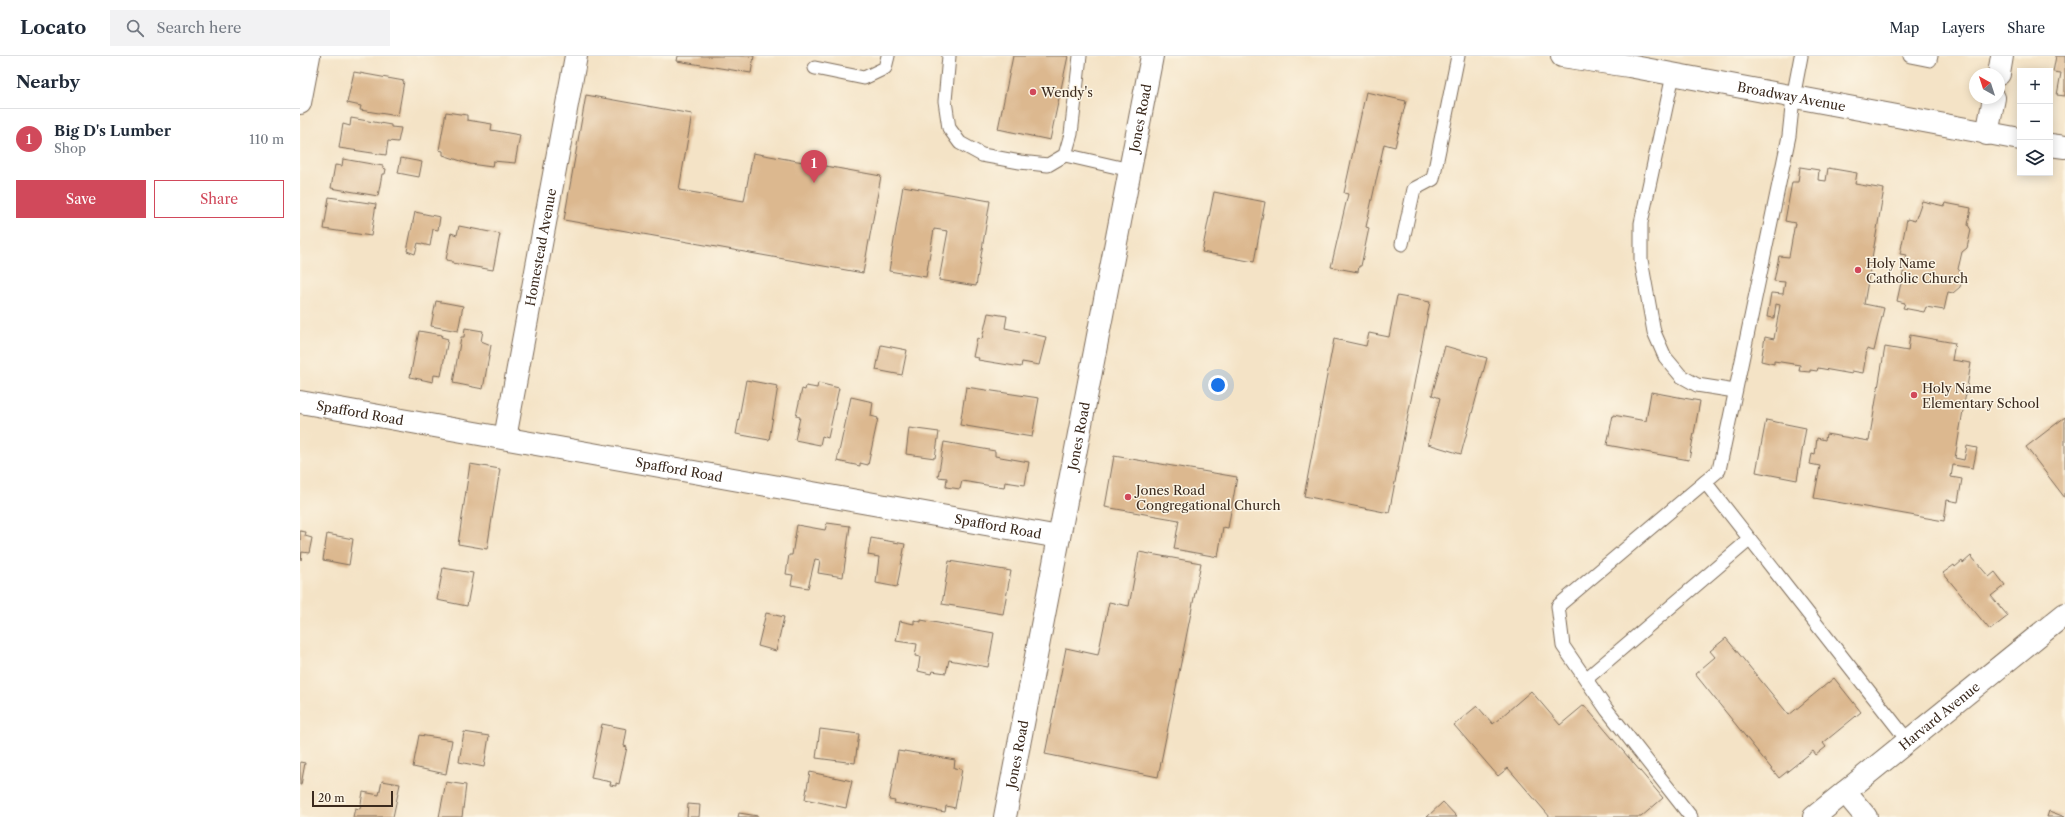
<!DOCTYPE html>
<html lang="en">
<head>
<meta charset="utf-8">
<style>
	:root { --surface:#fff; --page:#f2f2f3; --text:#1f2937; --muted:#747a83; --line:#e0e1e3; --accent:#d1495b }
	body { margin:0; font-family:"Libre Caslon Text",serif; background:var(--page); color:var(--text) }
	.controls { position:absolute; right:12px; top:12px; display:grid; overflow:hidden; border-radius:0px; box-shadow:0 2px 10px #0003 }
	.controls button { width:36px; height:36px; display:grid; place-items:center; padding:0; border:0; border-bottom:1px solid var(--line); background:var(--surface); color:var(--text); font:20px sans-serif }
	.compass { position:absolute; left:1669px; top:12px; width:36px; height:36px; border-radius:50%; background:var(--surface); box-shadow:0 2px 10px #0003; rotate:321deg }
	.scale { position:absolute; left:12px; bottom:10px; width:81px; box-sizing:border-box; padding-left:4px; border:2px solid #3b2a1e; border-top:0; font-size:11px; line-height:14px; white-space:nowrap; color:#3b2a1e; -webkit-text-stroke:3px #fcf5e5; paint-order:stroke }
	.you { position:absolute; left:918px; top:329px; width:14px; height:14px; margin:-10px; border:3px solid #fff; border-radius:50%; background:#1a73e8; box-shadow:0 0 0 6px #1a73e833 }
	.badge { display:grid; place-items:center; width:26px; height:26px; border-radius:50%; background:var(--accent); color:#fff; font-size:13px; font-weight:700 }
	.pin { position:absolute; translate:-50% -33px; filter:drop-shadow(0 1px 2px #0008) }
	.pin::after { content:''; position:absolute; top:21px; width:14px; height:12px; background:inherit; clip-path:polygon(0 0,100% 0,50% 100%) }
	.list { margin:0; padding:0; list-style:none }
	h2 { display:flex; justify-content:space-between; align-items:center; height:52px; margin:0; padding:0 16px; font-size:17px }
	h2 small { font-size:13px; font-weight:400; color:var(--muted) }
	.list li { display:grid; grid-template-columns:26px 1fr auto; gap:12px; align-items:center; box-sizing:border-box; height:60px; padding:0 16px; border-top:1px solid var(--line) }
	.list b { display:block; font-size:15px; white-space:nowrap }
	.list p { margin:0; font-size:13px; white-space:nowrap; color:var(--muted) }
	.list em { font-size:13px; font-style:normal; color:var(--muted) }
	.actions { display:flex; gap:8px; padding:12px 16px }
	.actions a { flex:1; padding:9px 0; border:1px solid var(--accent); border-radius:0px; text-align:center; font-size:14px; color:var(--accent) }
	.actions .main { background:var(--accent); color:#fff }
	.icon { flex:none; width:22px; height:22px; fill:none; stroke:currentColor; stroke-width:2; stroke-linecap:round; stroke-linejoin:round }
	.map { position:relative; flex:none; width:1765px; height:761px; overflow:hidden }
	header { display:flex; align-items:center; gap:24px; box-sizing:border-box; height:56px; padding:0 20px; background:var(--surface); border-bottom:1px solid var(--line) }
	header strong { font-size:19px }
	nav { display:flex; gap:22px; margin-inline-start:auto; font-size:14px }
	.search { width:280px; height:36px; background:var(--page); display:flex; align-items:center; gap:10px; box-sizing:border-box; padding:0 14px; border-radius:0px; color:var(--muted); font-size:15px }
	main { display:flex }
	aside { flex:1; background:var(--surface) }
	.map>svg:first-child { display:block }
	.building { fill:#dcb88f }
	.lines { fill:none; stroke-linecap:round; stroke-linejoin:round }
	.service-casing { stroke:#7c6b59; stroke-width:15 }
	.minor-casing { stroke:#7c6b59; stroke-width:24 }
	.secondary-casing { stroke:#7c6b59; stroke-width:24 }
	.primary-casing { stroke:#7c6b59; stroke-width:24 }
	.service { stroke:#fff; stroke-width:13 }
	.minor { stroke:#fff; stroke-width:22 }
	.secondary { stroke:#fff; stroke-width:22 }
	.primary { stroke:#fff; stroke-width:22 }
	.poi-dot { fill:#d1495b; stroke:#fcf5e5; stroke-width:1.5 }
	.labels { text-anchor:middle; stroke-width:3; stroke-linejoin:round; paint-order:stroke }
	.poi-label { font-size:13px; fill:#3b2a1e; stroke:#fcf5e5; text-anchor:start }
	.street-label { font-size:13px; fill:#3b2a1e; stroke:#fcf5e5 }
</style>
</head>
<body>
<header>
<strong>Locato</strong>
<div class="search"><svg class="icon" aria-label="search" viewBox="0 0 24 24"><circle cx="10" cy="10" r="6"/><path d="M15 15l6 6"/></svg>Search here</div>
<nav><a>Map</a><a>Layers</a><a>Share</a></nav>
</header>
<main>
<aside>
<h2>Nearby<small></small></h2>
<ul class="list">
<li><span class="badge">1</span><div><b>Big D's Lumber</b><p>Shop</p></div><em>110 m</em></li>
</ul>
<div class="actions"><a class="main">Save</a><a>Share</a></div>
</aside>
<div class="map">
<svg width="1765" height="761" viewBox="0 0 1765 761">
	<rect width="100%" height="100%" fill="#fcf5e5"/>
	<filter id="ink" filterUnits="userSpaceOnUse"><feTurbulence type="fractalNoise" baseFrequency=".025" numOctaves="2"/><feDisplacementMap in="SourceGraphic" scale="8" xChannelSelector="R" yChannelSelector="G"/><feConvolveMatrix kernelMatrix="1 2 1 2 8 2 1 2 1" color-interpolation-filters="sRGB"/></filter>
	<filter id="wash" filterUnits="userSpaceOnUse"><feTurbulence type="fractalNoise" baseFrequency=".012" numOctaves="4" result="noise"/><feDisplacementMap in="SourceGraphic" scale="16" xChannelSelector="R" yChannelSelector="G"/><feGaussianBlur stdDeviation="0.9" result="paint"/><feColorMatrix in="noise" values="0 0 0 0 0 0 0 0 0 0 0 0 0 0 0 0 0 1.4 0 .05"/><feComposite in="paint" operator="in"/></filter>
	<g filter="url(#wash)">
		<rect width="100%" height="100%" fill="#f4e3c6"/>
		<g id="blocks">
			<g class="building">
				<path d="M378 0H454L451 17 377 5Z"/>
				<path d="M713 0H768L750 84 698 73Z"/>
				<path d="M1756 0H1765V40L1757 39 1761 17 1753 16Z"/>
				<path d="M54 16 104 25 98 60 60 54 61 50 47 47Z"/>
				<path d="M1066 36 1106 45 1095 91 1084 88 1066 171 1069 172 1061 210H1059L1058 216 1031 211 1048 138 1044 137Z"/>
				<path d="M286 39 392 58 379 134 444 145 453 97 581 120 563 217 264 164Z"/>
				<path d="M146 56 167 59V64L192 68 191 74 220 79 215 107 193 105 192 111 170 108 143 99V95L139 94Z"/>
				<path d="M51 62 91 69V71L101 72 98 86 88 85 86 99 39 92 43 68 50 70Z"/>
				<path d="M101 102 122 106 119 121 98 117Z"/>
				<path d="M43 103 83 110V112L86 113 85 118H82L78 140 31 132 35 109 42 110Z"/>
				<path d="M1500 111 1519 114 1518 124 1526 125 1528 112 1557 117 1555 128 1584 133 1564 248 1584 252 1574 295 1567 293 1563 317 1552 315V318L1518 312 1517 315 1510 314V316L1499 315 1500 309 1474 305V308L1461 305 1465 281 1474 283 1480 249 1476 248 1474 262 1467 261 1471 237 1483 238 1485 226 1474 225 1479 200 1489 201 1495 167 1485 165 1492 126H1498Z"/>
				<path d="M603 130 690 145 676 230 639 224 648 175 634 173 626 221 589 215Z"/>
				<path d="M914 136 965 146 954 206 902 196Z"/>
				<path d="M29 141 76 148 71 180 24 173Z"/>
				<path d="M1622 145 1644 150 1645 147 1671 152 1668 169 1671 174 1667 192 1662 196 1658 213 1663 219 1660 231 1653 237 1648 236 1644 254 1626 251 1624 256 1603 252 1605 247 1597 245 1607 199 1600 198 1607 163 1615 165Z"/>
				<path d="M115 156 140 161 138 174 133 173 130 190 118 187 115 198 107 195Z"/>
				<path d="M159 170 200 178 193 214 152 207V205L146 204 151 177 157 179Z"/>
				<path d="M1097 240 1130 246 1089 457 1004 440 1034 283 1066 290 1069 277 1089 281Z"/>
				<path d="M136 245 163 250 158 275 131 270Z"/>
				<path d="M688 257 707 260 705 272 746 281 739 309 722 306 721 311 678 304 679 302 673 301 677 282 682 283Z"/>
				<path d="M165 272 183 275 181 285 191 289 183 333 153 327 161 281H164Z"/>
				<path d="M119 275 142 279 141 281 148 283 141 320 134 319 133 326 110 321Z"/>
				<path d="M1610 279 1655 287 1652 304 1671 307 1655 402 1664 404 1667 390 1677 392 1673 412 1653 409 1651 421 1662 423 1658 446 1647 444 1644 465 1514 442 1520 410 1510 408 1512 398 1515 399 1517 382 1525 384 1526 378 1569 385 1585 291 1608 295Z"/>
				<path d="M581 289 607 294 602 319 576 314Z"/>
				<path d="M1145 290 1187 302 1161 398 1128 388 1140 342 1132 339Z"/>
				<path d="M446 324 478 330 469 384 436 378Z"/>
				<path d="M518 327 539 332 528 382 522 380 520 389 495 384 500 361 496 360 502 333 505 334 506 330 517 332Z"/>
				<path d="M666 331 739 342 732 381 660 369Z"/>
				<path d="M1351 336 1400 345 1389 404 1307 389 1313 359 1346 365Z"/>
				<path d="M551 341 573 346 571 360 578 362 568 409 560 407V410L537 405Z"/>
				<path d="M1765 361V442L1726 391Z"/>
				<path d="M1466 364 1506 372 1497 424 1456 416Z"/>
				<path d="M609 372 639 376 635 402 606 398Z"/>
				<path d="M644 386 695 395V400L729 406 725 429 705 426 704 432 662 425 660 433 646 431 647 422 638 421Z"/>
				<path d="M814 400 937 421 928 472 923 471 918 501 874 493 879 464 805 451Z"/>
				<path d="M170 408 200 413 187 493 158 488Z"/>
				<path d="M527 467 550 470 543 521 518 517 520 504 515 503 508 532 491 529 493 519 486 518 489 499H492L497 469 525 474Z"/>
				<path d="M0 475 6 476 5 480 12 482 9 497 2 496 1 504Z"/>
				<path d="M27 478 53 483 49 509 23 504Z"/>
				<path d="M571 482 605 488 597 531 576 527 579 501 568 499Z"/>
				<path d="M839 496 901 507 858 721 745 698 766 592 798 599 809 546 829 550Z"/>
				<path d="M1671 500 1689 521 1695 516 1705 529 1691 540 1708 560 1690 574 1643 517 1654 509 1655 511 1662 505 1663 507Z"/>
				<path d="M649 505 711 515 703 558 642 548Z"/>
				<path d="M143 512 173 517 167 550 137 544Z"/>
				<path d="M466 557 484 561 476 595 458 590Z"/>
				<path d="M614 564 621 566V564L694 577 688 611 649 604 646 617 632 615 631 618 618 615 620 601 615 600 617 588 596 585 600 565 614 568Z"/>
				<path d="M1426 582 1489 659 1534 622 1561 656 1523 687 1526 691 1516 699 1513 695 1479 722 1395 618 1415 601 1410 595Z"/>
				<path d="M1231 635 1260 669 1284 649 1363 742 1341 761H1250L1208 712 1198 720 1154 669 1177 650 1193 668Z"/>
				<path d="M302 668 327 673 324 690 327 691 319 728 316 727V730L310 729 311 726 291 722Z"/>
				<path d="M520 673 559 678 555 707 516 702Z"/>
				<path d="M164 676 189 680 184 711 159 706Z"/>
				<path d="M119 679 152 684 146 718 113 711Z"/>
				<path d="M598 695 604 696V695L655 704 654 712 662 713 655 752 646 750 645 756 594 747 595 745 589 744Z"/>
				<path d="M0 706 5 707 1 729H0Z"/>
				<path d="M510 716 552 725 546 752 505 743Z"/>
				<path d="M82 725 100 728 93 761H53L55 752 60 753 63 736 79 739Z"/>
				<path d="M146 726 166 729 162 761H139Z"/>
				<path d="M1143 746 1157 761H1127Z"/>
				<path d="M388 748 400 749 399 761H387Z"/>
				<path d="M1749 755 1765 761H1747Z"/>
				<path d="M439 757 458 760V761H438Z"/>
			</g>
		</g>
	</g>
	<g filter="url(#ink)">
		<use href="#blocks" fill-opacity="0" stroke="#7c6b59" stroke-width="1"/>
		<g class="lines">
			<g class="service-casing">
				<g id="service">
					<path d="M649 0 645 45 649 72 660 87 682 99 720 106 748 109 765 99 771 78 780 0"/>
					<path d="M1610 0 1630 4 1631 0"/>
					<path d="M515 12 564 22 585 12 588 0"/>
					<path d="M1373 19 1341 167V204L1354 276 1365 301 1381 320 1397 329 1435 335"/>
					<path d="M765 99 830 114"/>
					<path d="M1102 188 1114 133 1133 123 1158 0"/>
					<path d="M1405 426 1608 685"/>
					<path d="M1286 623 1449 484"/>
					<path d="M1391 761 1307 654 1263 590 1258 550 1419 414 1489 80 1493 42 1501 0"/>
				</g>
			</g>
			<g class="minor-casing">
				<g id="minor">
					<path d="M1699 18 1702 0"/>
					<path d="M0 47 9 0"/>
					<path d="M1687 78 1694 42"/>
					<path id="s1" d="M0 346 759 481"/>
					<path id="s2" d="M205 382 276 0"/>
					<path d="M1545 736 1566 761"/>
					<path id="s3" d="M705 761 852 0"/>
				</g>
			</g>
			<g class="secondary-casing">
				<g id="secondary">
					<path id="s4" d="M1514 761 1765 558"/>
				</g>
			</g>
			<g class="primary-casing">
				<g id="primary">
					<path id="s5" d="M1262 0 1329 10 1720 83"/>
					<path d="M1750 89 1765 91"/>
				</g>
			</g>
			<use href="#service" class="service"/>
			<use href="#minor" class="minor"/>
			<use href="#secondary" class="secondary"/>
			<use href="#primary" class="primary"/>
		</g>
	</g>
	<g class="poi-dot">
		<circle cx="733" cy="36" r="4"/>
		<circle cx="1558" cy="214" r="4"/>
		<circle cx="1614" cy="339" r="4"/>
		<circle cx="828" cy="441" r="4"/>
	</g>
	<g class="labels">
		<g class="poi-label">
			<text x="741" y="41">Wendy's</text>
			<text x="1566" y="212">Holy Name<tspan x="1566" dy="15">Catholic Church</tspan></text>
			<text x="1622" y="337">Holy Name<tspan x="1622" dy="15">Elementary School</tspan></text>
			<text x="836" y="439">Jones Road<tspan x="836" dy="15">Congregational Church</tspan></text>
		</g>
		<g class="street-label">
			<text dy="5" stroke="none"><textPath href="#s5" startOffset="233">Broadway Avenue</textPath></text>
			<text dy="5" stroke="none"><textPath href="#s3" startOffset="712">Jones Road</textPath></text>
			<text dy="5" stroke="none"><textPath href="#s2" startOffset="194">Homestead Avenue</textPath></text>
			<text dy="5" stroke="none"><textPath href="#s1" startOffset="61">Spafford Road</textPath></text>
			<text dy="5" stroke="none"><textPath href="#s3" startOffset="388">Jones Road</textPath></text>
			<text dy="5" stroke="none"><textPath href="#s1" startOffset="385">Spafford Road</textPath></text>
			<text dy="5" stroke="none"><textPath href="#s1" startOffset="709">Spafford Road</textPath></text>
			<text dy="5" stroke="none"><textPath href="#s4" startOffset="161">Harvard Avenue</textPath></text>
			<text dy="5" stroke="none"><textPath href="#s3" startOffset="64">Jones Road</textPath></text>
		</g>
	</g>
</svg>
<div class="controls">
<button>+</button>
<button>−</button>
<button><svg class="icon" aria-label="layers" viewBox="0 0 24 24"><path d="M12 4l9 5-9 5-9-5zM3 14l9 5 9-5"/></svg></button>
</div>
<svg class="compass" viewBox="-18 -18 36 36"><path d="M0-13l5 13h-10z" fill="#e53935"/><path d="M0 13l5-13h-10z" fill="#747a83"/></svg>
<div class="scale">20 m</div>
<div class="you"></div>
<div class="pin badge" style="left:514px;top:127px">1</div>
</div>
</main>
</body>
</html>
